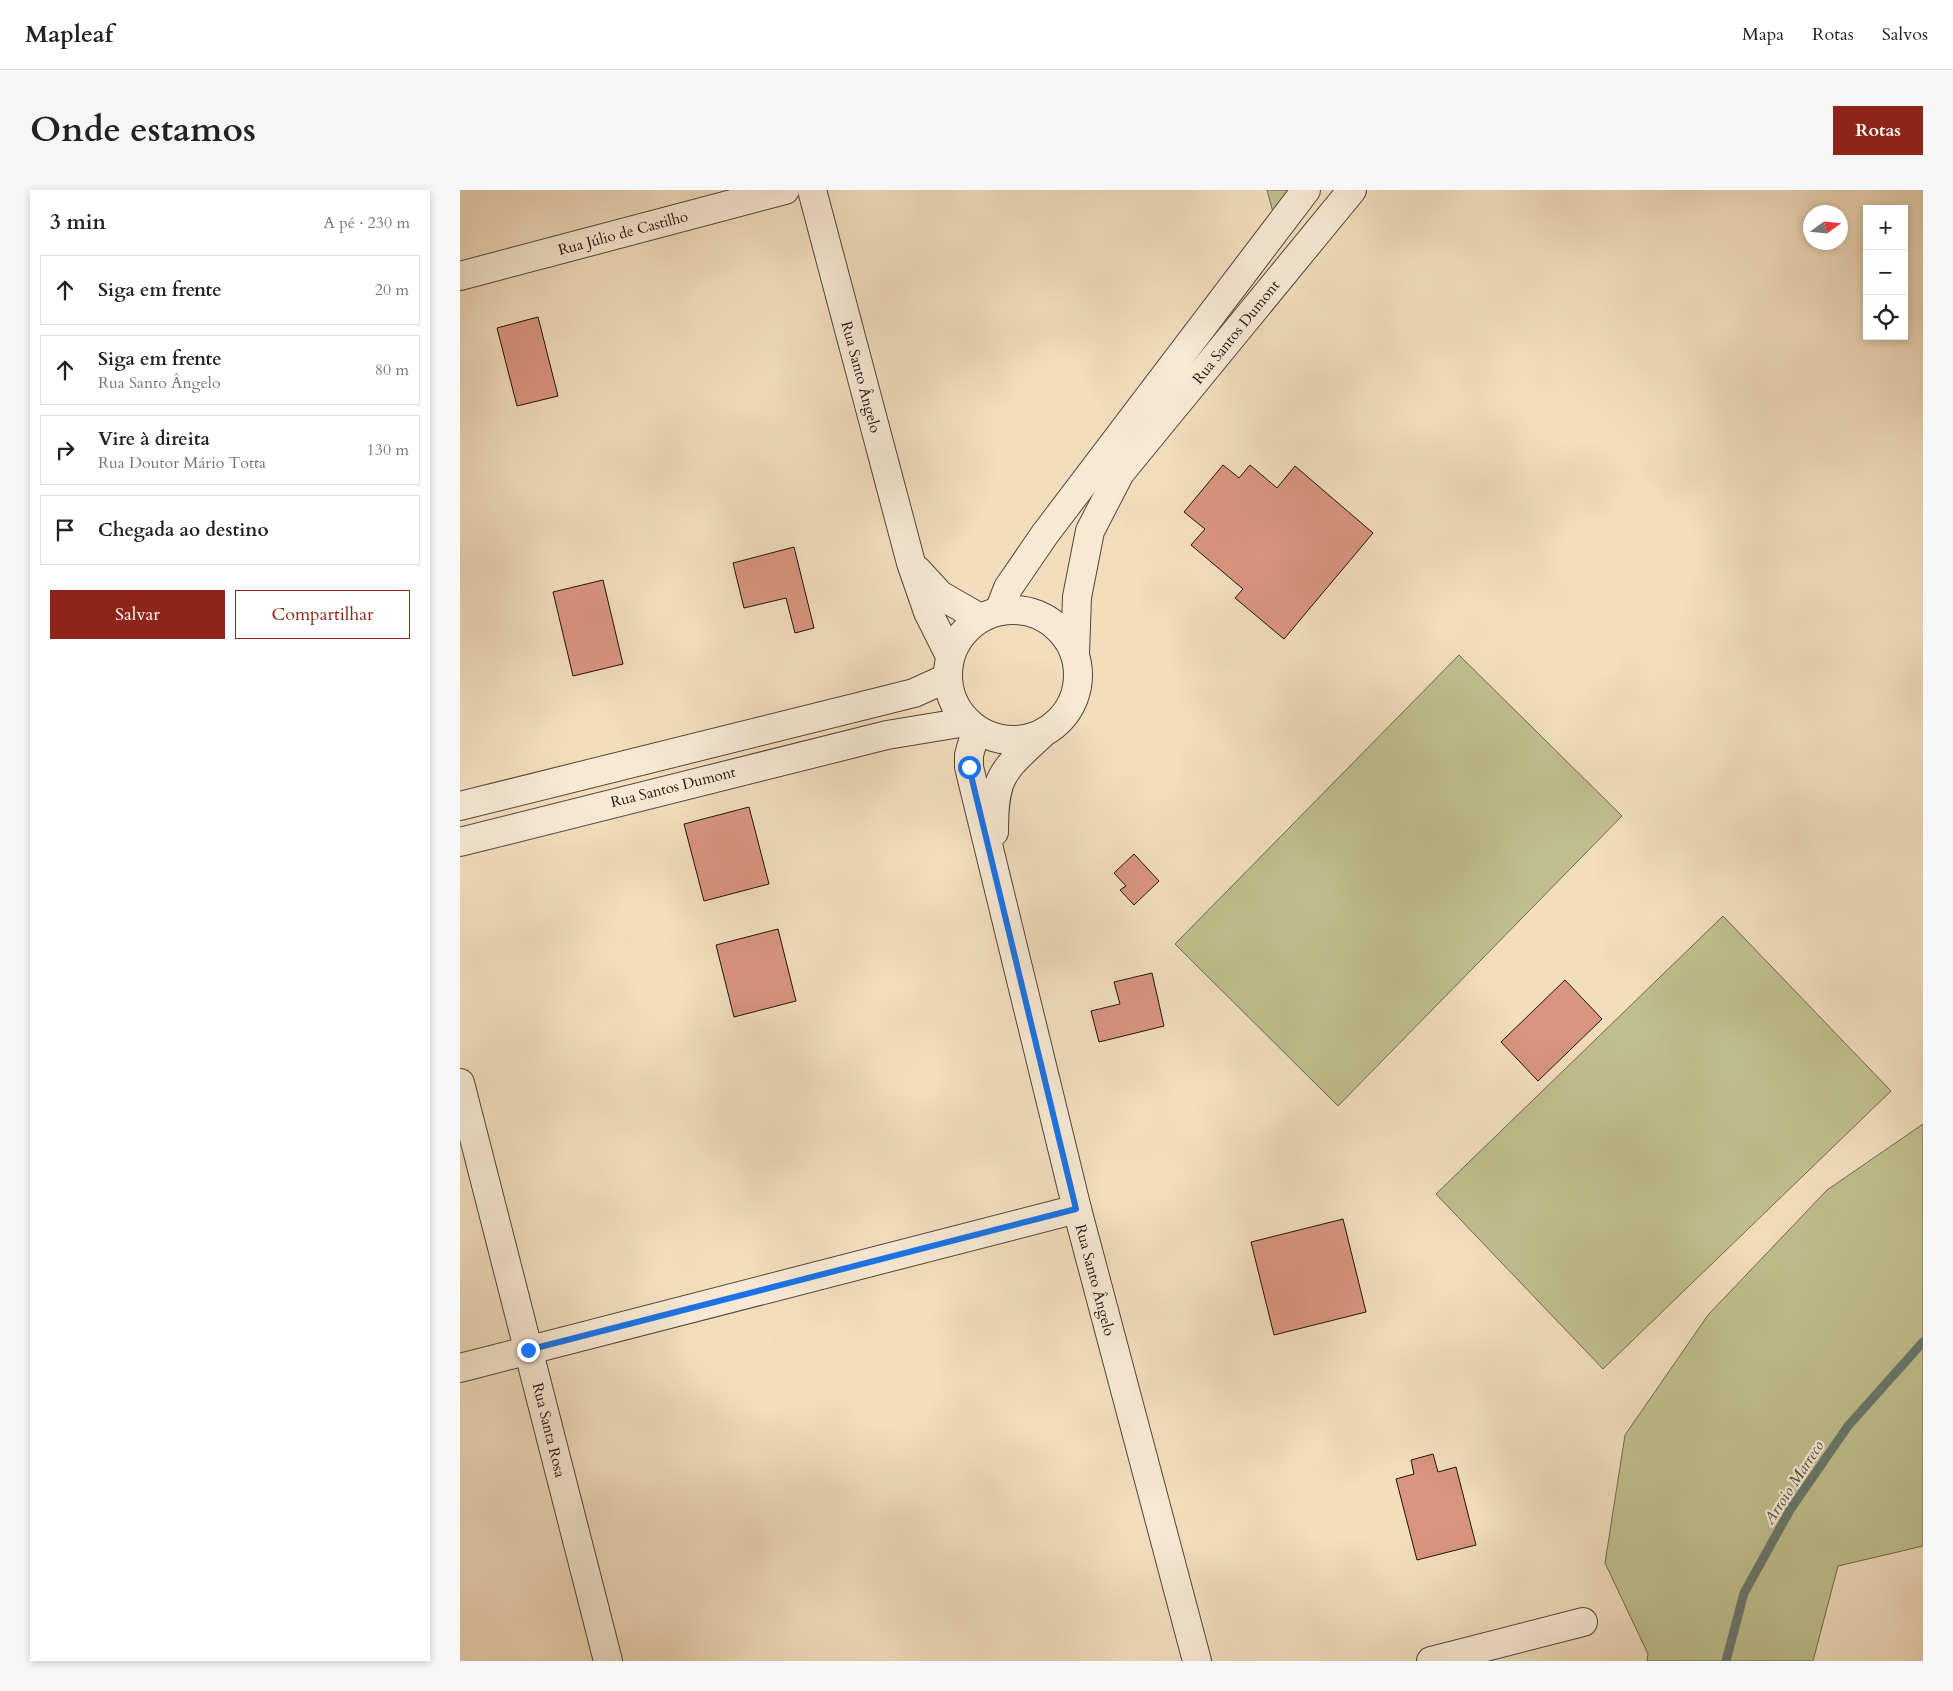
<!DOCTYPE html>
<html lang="pt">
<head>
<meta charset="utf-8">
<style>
	:root { --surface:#fff; --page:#f6f6f6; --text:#222; --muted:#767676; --line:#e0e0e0; --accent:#8f2418 }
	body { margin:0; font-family:Cardo,serif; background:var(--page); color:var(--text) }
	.controls { position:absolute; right:15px; top:15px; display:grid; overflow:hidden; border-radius:0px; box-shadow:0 2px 8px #0003 }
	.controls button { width:45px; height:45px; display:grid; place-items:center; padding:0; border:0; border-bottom:1px solid var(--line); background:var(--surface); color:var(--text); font:25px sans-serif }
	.compass { position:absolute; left:1343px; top:15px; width:45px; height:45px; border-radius:50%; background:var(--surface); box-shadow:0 2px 8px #0003; rotate:75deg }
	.stop { position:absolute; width:15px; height:15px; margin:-11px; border:4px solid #1a73e8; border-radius:50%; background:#fff }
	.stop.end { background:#1a73e8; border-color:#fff; box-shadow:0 1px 5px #0008 }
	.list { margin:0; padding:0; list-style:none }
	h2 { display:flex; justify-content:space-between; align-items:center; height:65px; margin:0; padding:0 20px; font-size:21px }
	h2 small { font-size:16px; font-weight:400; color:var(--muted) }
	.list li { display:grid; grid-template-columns:32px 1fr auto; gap:15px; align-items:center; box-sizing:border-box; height:70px; margin:0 10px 10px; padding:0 10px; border:1px solid var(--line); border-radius:0px }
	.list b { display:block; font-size:19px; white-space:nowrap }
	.list p { margin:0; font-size:16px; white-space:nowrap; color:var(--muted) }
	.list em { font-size:16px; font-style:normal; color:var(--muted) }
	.actions { display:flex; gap:10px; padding:15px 20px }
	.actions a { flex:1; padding:11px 0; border:1px solid var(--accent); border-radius:0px; text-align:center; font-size:18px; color:var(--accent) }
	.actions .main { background:var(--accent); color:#fff }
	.icon { flex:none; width:28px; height:28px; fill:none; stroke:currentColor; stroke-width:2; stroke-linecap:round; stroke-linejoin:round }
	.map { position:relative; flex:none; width:1463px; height:1471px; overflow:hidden; border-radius:0px }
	header { display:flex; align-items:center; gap:30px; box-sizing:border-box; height:70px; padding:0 25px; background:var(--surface); border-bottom:1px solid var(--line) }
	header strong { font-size:24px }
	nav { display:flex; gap:28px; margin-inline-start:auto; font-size:18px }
	.intro { display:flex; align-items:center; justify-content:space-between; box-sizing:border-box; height:120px; padding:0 30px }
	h1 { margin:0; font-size:35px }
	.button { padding:12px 22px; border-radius:0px; background:var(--accent); color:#fff; font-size:18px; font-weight:700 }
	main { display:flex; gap:30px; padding:0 30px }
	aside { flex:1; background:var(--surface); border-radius:0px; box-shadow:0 2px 8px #0003 }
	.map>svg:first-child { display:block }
	.green { fill:#bfbf8d; stroke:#6e6a4e }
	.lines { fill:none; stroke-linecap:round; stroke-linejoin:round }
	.stream { stroke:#6a796d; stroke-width:9 }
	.building { fill:#d9957f; stroke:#1e140e }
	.minor-casing { stroke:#53463a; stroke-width:30 }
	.minor { stroke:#f7e9d4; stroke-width:28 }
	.route { stroke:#1a73e8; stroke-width:6 }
	.labels { text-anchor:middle; stroke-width:4.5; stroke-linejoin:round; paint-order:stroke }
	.street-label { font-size:15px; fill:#1e140e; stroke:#f7e9d4 }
	.water-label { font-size:16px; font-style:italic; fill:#4a4f46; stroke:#f7e9d4 }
</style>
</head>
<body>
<header>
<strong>Mapleaf</strong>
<nav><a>Mapa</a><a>Rotas</a><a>Salvos</a></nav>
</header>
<div class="intro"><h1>Onde estamos</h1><a class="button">Rotas</a></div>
<main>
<aside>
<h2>3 min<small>A pé · 230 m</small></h2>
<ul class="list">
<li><svg class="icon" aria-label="ahead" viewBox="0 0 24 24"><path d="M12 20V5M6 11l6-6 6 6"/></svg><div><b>Siga em frente</b></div><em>20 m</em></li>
<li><svg class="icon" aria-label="ahead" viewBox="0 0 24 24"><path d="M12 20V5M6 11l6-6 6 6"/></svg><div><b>Siga em frente</b><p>Rua Santo Ângelo</p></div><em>80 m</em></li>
<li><svg class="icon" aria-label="right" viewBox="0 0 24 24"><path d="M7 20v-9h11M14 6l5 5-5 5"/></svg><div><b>Vire à direita</b><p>Rua Doutor Mário Totta</p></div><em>130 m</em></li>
<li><svg class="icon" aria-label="arrive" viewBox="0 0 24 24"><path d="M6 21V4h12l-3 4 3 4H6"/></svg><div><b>Chegada ao destino</b></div></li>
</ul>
<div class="actions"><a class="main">Salvar</a><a>Compartilhar</a></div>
</aside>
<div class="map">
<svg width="1463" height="1471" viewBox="0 0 1463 1471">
	<rect width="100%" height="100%" fill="#f2ddbd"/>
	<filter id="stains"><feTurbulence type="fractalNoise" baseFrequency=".004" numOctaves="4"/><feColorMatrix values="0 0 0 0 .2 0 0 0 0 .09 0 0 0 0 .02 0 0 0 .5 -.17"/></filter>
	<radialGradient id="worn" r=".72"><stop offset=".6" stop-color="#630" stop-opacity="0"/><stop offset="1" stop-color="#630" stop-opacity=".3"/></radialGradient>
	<g class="green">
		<path d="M807 0H844L817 37Z"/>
		<path d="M999 465 1162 626 878 916 715 754Z"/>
		<path d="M1263 726 1431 901 1143 1179 976 1004Z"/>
		<path d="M1463 934V1356L1378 1376 1353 1471H1187L1188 1464 1145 1373 1165 1245 1248 1125 1367 1000Z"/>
	</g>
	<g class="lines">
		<path class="stream" d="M1266 1471 1284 1403 1330 1320 1388 1236 1463 1152"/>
	</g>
	<g class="building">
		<path d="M78 127 98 206 57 216 37 138Z"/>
		<path d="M763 275 779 288 790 275 817 298 835 276 913 343 824 449 775 408 783 399 731 355 745 339 724 322Z"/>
		<path d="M334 357 354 438 335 443 326 408 284 418 273 373Z"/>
		<path d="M143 390 163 474 113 486 93 402Z"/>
		<path d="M289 617 309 694 244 711 224 634Z"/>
		<path d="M674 664 699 691 674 715 660 700 666 696 654 683Z"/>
		<path d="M318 739 336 811 274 827 256 755Z"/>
		<path d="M692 783 704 836 639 852 631 821 660 814 654 792Z"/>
		<path d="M1105 790 1142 829 1078 891 1041 852Z"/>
		<path d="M883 1029 906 1122 814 1145 791 1052Z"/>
		<path d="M973 1264 978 1282 996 1277 1016 1355 957 1370 936 1289 954 1284 951 1270Z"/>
	</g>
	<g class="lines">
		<g class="minor-casing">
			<g id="minor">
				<path d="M352 0 451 373 468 422 490 466"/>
				<path d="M0 86 325 0"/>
				<path d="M457 380 480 405 520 428"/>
				<circle cx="553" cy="485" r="65"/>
				<path d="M539 421 548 398 585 344 846 0"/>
				<path d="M615 464 617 407 630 341 660 283 892 0"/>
				<path d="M516 540 509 565V577L617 1019 737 1471"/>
				<path d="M0 616 418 512 454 503 487 488"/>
				<path d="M534 642C534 586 542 581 581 545"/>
				<path d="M0 652 427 545 506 532"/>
				<path d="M0 893 148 1471"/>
				<path d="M0 1178 617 1019"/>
				<path d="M971 1471 1123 1432"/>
			</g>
		</g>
		<use href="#minor" class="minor"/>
	</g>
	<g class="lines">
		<path class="route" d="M68 1160 616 1019 509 577"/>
	</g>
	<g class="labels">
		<g class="street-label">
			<text transform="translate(163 43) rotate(-15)" y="5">Rua Júlio de Castilho</text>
			<text transform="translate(776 142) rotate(-51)" y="5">Rua Santos Dumont</text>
			<text transform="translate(401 187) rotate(75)" y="5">Rua Santo Ângelo</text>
			<text transform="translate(213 597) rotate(-14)" y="5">Rua Santos Dumont</text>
			<text transform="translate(635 1090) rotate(75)" y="5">Rua Santo Ângelo</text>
			<text transform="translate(89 1240) rotate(76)" y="5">Rua Santa Rosa</text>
		</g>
		<g class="water-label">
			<text transform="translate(1333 1292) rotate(-57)" y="6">Arroio Marreco</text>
		</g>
	</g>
	<rect width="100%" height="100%" filter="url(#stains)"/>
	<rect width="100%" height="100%" fill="url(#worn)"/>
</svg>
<div class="controls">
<button>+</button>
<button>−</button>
<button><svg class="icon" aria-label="locate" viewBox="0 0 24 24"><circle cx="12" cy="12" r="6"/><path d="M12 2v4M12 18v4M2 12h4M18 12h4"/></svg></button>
</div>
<svg class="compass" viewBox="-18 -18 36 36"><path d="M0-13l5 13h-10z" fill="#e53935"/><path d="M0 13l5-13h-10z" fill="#767676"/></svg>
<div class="stop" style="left:509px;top:577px"></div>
<div class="stop end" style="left:68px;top:1160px"></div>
</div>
</main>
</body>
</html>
